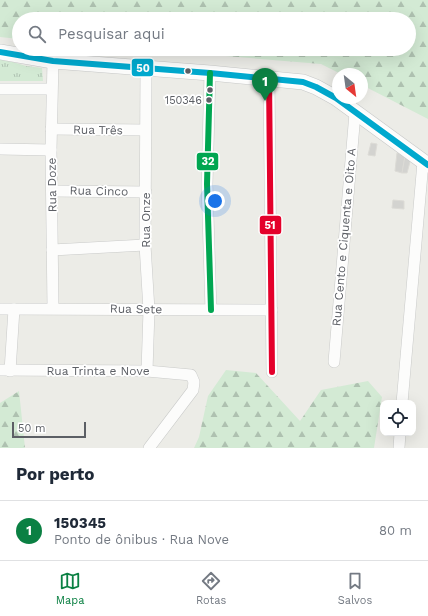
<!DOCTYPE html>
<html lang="pt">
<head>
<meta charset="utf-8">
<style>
	:root { --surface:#fff; --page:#f2f2f3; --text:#1f2937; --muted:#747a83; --line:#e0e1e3; --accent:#0b8043 }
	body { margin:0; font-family:"Work Sans",sans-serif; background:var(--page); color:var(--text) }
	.controls { position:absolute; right:12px; bottom:12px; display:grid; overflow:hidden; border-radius:8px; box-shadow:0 4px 16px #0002 }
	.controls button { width:36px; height:36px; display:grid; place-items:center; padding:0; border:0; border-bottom:1px solid var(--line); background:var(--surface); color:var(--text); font:20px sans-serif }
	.compass { position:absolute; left:332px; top:68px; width:36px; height:36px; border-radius:50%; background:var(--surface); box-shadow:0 4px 16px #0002; rotate:151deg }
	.scale { position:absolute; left:12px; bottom:10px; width:74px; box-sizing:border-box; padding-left:4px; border:2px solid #5c5f65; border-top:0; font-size:11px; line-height:14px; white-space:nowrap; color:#5c5f65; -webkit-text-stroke:3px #fff; paint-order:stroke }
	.you { position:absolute; left:215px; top:201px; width:14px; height:14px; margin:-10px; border:3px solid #fff; border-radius:50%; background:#1a73e8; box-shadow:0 0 0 6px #1a73e833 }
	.badge { display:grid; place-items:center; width:26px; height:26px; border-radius:50%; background:var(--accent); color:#fff; font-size:13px; font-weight:700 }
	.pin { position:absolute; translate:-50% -33px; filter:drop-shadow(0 1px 2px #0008) }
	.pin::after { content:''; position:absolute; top:21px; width:14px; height:12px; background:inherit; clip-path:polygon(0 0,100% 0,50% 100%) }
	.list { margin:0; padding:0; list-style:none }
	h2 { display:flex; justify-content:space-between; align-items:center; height:52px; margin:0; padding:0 16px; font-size:17px }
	h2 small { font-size:13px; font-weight:400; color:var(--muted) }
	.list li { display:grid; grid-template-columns:26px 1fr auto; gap:12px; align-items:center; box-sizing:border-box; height:60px; padding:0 16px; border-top:1px solid var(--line) }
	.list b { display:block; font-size:15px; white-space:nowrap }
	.list p { margin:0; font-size:13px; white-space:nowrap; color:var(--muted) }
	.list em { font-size:13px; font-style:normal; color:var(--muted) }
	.icon { flex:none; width:22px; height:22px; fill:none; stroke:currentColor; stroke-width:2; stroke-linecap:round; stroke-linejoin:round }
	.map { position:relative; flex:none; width:428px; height:448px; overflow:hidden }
	.search { position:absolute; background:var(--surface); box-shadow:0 4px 16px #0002; left:12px; right:12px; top:12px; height:44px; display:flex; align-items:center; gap:10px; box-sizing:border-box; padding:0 14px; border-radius:22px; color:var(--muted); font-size:15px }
	.sheet { height:112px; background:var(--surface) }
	nav { display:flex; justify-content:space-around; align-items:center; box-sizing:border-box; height:56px; border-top:1px solid var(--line); background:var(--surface); font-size:11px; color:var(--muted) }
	nav a { display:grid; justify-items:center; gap:2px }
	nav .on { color:var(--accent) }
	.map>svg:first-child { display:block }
	.grass { fill:url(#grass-tufts) }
	.forest { fill:url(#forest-firs) }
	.building { fill:#d3d3d0; stroke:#dcdbd6 }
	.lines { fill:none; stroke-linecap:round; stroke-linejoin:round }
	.street-casing { stroke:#c9cac9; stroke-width:12 }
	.secondary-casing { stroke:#c7c8c8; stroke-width:16 }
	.street { stroke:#fcfcfb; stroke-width:11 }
	.secondary { stroke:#fcfcfb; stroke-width:15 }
	.bus-1-casing { stroke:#fff; stroke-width:9 }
	.bus-2-casing { stroke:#fff; stroke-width:9 }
	.bus-3-casing { stroke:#fff; stroke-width:9 }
	.bus-1 { stroke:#00a9ce; stroke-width:6 }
	.bus-2 { stroke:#00a651; stroke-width:6 }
	.bus-3 { stroke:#e4002b; stroke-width:6 }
	.bus-dot { fill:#5c5f65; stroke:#fff; stroke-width:1.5 }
	.labels { text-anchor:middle; stroke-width:3.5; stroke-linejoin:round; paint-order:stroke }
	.bus-label { font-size:11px; fill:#5c5f65; stroke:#fff; text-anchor:end }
	.street-label { font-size:12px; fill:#5c5f65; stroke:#fff }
	.line-badge { stroke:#fff; stroke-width:1.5 }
	.badge-label { font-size:11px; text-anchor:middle; font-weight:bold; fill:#fff }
</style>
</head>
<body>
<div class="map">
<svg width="428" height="448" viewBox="0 0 428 448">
	<defs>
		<pattern id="grass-tufts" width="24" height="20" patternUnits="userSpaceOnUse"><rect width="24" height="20" fill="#d3ead4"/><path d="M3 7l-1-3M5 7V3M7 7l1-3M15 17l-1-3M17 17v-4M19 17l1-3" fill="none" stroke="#aec1b0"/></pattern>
		<pattern id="forest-firs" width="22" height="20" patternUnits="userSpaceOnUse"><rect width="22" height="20" fill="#d3ead4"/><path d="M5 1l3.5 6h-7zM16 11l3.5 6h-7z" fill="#aec1b0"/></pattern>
	</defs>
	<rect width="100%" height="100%" fill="#ecece7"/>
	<path class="grass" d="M0 58 26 66 42 68 43 81H0Z"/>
	<g class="forest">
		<path d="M0 0H428V119L362 85V74H341L321 64 141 49H409V19H19V39L0 37Z"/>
		<path d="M226 370 256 373 300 421 321 390 368 381 382 397 374 448H194L199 437 208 396Z"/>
		<path d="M19 391 25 448H0V403Z"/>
	</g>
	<g class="building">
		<path d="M371 143 377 144 375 156 368 155Z"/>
		<path d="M397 153 405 156 402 173 395 171Z"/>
		<path d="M405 156 411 158 407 173H402Z"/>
		<path d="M393 200 404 201V209L392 208Z"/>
	</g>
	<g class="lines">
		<g class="street-casing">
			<g id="street">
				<path d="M146 69 145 245 149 310 147 371"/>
				<path d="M210 73 207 184 211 310"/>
				<path d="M269 78 272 372"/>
				<path d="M0 89H51"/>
				<path d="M51 129 145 130"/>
				<path d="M0 149 51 150"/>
				<path d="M52 191 146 192"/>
				<path d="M52 250 145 245"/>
				<path d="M53 308 51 150 53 61"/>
				<path d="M0 309 272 310"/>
				<path d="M334 362 355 113"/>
				<path d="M0 370 147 371 191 375 194 382 193 390 149 448"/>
				<path d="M10 371 14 309"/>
				<path d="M402 403 423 162"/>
				<path d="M399 448 400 433"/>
			</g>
		</g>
		<g class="secondary-casing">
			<path id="secondary" d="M0 52 53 61 210 73 303 82 316 87 336 98 428 165"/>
		</g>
		<use href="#street" class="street"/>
		<use href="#secondary" class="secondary"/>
		<g class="bus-1-casing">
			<path id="bus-1" d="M0 52 53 61 210 73 303 82 316 87 336 98 428 165"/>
		</g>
		<g class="bus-2-casing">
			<path id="bus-2" d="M210 73 207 184 211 310"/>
		</g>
		<g class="bus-3-casing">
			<path id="bus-3" d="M269 78 272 372"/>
		</g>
		<use href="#bus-1" class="bus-1"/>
		<use href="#bus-2" class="bus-2"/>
		<use href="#bus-3" class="bus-3"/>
	</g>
	<g class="bus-dot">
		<circle cx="188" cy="71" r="3.5"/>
		<circle cx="210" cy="90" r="3.5"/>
		<circle cx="209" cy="100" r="3.5"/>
	</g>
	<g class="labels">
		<g class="bus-label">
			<text x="202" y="104">150346</text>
		</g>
		<g class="street-label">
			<text transform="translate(98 130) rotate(1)" y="4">Rua Três</text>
			<text transform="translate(52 185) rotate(-91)" y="4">Rua Doze</text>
			<text transform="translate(99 191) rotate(1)" y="4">Rua Cinco</text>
			<text transform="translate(146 220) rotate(-90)" y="4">Rua Onze</text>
			<text transform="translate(344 237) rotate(-85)" y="4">Rua Cento e Ciquenta e Oito A</text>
			<text transform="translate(136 309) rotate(1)" y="4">Rua Sete</text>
			<text x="98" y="375">Rua Trinta e Nove</text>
		</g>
	</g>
	<g class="line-badge">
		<rect x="131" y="58" width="23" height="19" rx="4" fill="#00a9ce"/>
		<rect x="196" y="152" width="23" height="19" rx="4" fill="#00a651"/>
		<rect x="259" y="215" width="23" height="20" rx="4" fill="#e4002b"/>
	</g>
	<g class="badge-label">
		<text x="143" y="72">50</text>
		<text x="208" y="165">32</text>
		<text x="270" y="229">51</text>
	</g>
</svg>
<div class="controls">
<button><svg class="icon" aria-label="locate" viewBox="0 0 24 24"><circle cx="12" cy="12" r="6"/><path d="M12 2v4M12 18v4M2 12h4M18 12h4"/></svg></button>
</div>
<svg class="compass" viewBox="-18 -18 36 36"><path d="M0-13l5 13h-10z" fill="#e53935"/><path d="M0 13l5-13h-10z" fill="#747a83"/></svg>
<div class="scale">50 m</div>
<div class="you"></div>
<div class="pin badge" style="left:265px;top:101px">1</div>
<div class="search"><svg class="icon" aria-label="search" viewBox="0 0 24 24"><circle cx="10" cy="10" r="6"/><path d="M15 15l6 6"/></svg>Pesquisar aqui</div>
</div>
<section class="sheet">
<h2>Por perto<small></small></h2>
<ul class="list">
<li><span class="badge">1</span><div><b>150345</b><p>Ponto de ônibus · Rua Nove</p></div><em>80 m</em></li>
</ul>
</section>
<nav>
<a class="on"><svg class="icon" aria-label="map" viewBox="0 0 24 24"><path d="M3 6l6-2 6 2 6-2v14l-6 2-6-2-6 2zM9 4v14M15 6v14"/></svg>Mapa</a>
<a><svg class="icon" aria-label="directions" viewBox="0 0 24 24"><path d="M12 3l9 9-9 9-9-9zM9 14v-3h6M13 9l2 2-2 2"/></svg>Rotas</a>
<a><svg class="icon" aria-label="saved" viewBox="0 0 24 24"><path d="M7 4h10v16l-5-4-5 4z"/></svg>Salvos</a>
</nav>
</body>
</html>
